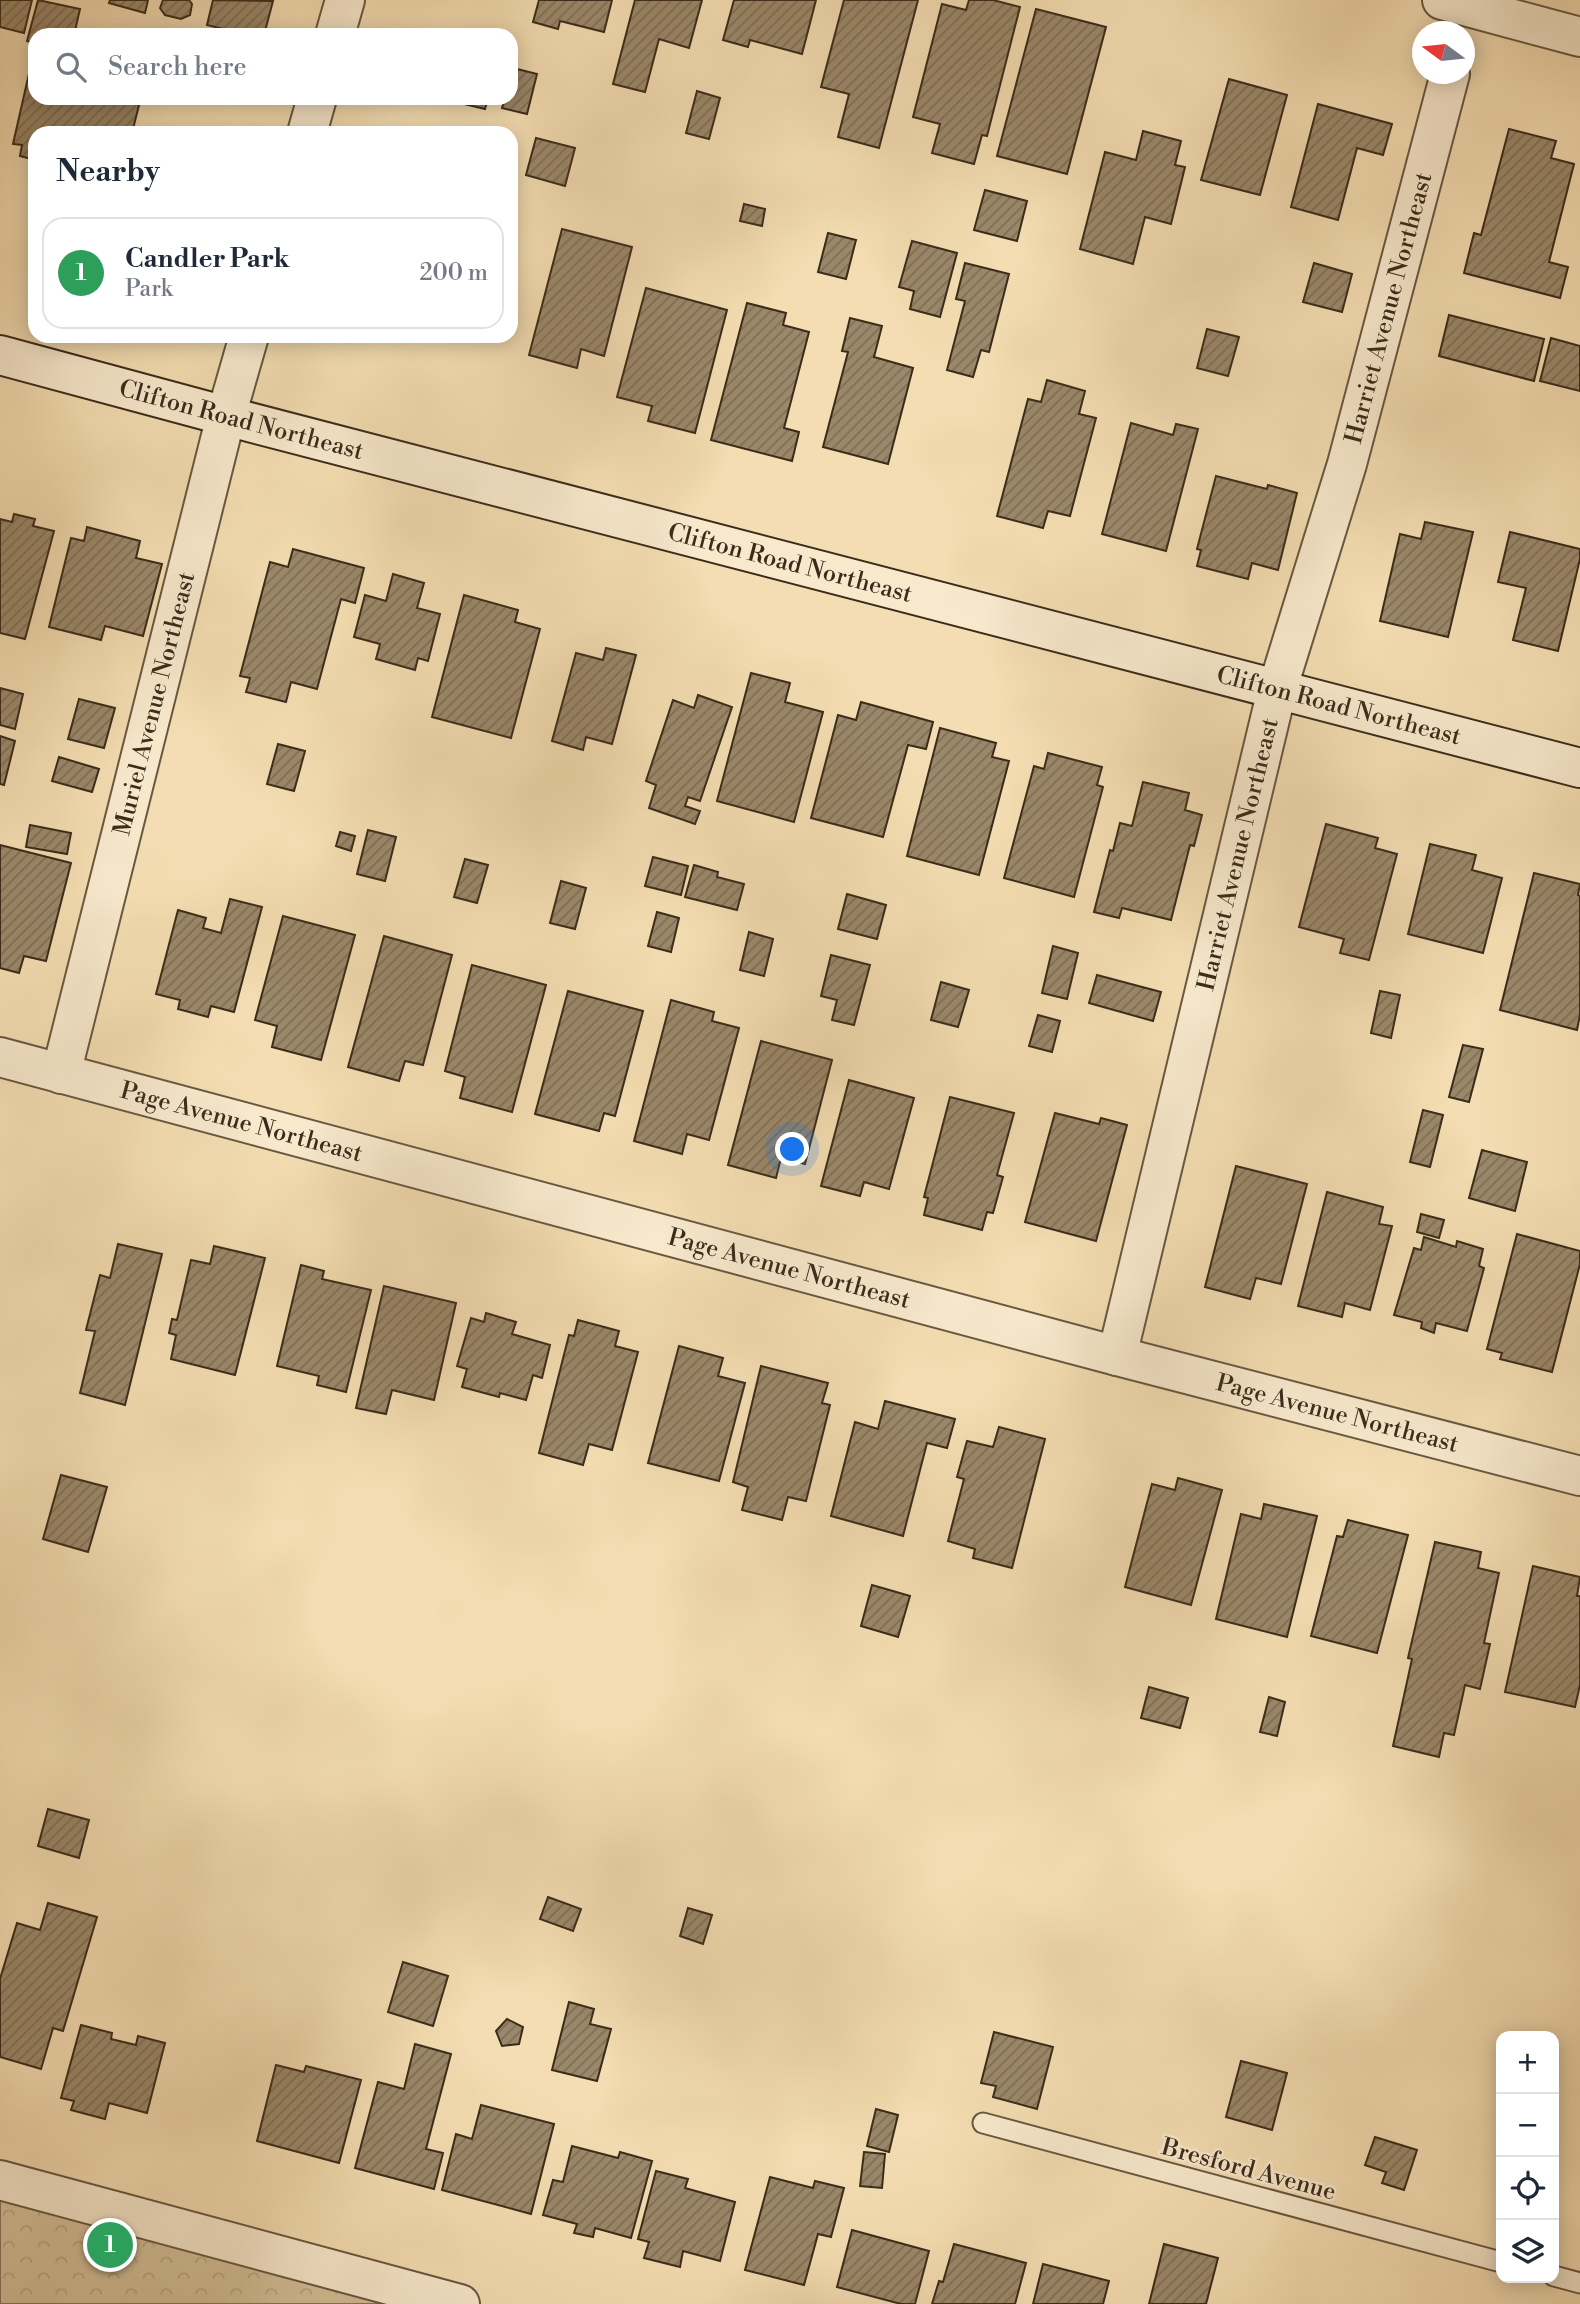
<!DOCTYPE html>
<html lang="en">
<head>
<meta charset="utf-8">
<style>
	:root { --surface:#fff; --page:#f2f2f3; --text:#1f2937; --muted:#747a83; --line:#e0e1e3; --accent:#1a73e8 }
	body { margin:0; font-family:"Libre Bodoni",serif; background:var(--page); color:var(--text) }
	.controls { position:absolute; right:21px; bottom:21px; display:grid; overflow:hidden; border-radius:14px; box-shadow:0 4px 18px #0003 }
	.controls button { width:63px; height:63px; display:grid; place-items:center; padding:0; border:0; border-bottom:2px solid var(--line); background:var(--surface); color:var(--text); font:35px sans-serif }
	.compass { position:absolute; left:1412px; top:21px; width:63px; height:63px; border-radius:50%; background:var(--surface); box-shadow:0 4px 18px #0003; rotate:285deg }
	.you { position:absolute; left:793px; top:1150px; width:24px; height:24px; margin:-18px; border:5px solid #fff; border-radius:50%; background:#1a73e8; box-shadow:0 0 0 10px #1a73e833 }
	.badge { display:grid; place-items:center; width:46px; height:46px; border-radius:50%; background:var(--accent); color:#fff; font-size:23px; font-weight:700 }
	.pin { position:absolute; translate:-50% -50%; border:4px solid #fff; box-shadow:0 2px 7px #0006 }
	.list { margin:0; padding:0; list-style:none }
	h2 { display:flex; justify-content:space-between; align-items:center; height:91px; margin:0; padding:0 28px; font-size:30px }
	h2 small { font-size:23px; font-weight:400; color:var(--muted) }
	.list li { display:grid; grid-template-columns:46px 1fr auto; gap:21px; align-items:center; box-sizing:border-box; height:112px; margin:0 14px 14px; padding:0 14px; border:2px solid var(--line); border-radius:21px }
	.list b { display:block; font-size:26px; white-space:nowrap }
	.list p { margin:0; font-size:23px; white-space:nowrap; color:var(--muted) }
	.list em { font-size:23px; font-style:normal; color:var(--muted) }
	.icon { flex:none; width:38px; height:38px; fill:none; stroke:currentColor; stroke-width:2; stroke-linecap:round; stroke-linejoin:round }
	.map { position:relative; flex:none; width:1580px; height:2304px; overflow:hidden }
	.search { position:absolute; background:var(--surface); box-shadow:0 4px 18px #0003; left:28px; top:28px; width:490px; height:77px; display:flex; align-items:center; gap:18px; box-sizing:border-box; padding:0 24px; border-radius:21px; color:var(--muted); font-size:26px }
	.panel { position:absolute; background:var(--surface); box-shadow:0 4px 18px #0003; left:28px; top:126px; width:490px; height:217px; border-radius:21px }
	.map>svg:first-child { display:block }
	.park { fill:url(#park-crowns); stroke:#87765a; stroke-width:2 }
	.building { fill:url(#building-hatch); stroke:#3a2c1b; stroke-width:2 }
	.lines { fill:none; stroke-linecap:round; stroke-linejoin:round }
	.lane-casing { stroke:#685841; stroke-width:23 }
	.street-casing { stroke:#685841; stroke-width:42 }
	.secondary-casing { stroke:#3a2c1b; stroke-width:42 }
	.lane { stroke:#f8e9cd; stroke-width:19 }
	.street { stroke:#f8e9cd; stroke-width:38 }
	.secondary { stroke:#f8e9cd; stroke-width:38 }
	.labels { text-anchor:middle; stroke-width:5; stroke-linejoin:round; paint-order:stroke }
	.street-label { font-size:24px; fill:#3a2c1b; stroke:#f8e9cd }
</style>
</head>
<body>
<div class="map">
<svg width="1580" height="2304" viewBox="0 0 1580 2304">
	<defs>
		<pattern id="park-crowns" width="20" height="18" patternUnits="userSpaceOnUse" patternTransform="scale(1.75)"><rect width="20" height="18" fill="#d4bf98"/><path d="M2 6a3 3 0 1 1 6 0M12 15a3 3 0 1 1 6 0" fill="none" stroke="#b7a482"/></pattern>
		<pattern id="building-hatch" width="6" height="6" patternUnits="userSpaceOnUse" patternTransform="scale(1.75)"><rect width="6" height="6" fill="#9b886a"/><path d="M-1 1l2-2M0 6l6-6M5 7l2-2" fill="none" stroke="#7f6f56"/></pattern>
	</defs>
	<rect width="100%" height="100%" fill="#f4ddb2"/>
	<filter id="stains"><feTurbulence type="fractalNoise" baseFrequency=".00286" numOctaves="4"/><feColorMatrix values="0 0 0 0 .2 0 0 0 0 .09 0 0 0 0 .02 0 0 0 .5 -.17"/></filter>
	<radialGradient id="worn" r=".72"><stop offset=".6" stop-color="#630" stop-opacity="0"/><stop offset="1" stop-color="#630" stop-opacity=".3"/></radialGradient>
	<path class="park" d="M0 2186 440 2304H0Z"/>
	<g class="building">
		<path d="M0 0H32L24 33 0 27Z"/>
		<path d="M38 0 80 9 74 35H35V43L27 41Z"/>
		<path d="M110 0H148L145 13 109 3Z"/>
		<path d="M163 0H189L192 4 190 15 181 19 165 15 160 8Z"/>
		<path d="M213 0 273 1 264 35H247L207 25Z"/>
		<path d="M539 0H612L604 32 560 21 558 29 533 22Z"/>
		<path d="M635 0H702L689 48 659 39 645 92 613 84Z"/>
		<path d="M734 0H816L802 54 750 40 748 47 723 40Z"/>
		<path d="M844 0H918L879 148 838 137 849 94 821 87Z"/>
		<path d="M969 0H993L1020 7 987 136 982 135 974 164 932 153 940 124 913 117 942 4 966 10Z"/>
		<path d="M1036 9 1106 27 1067 174 997 156Z"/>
		<path d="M513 68 537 74 527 114 502 108 505 98H511Z"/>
		<path d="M30 69 35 71V98H128L140 101 132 133H35V160L20 156 22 145 13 144Z"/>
		<path d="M1229 79 1287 95 1260 195 1201 180Z"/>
		<path d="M697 91 720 98 709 139 686 133Z"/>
		<path d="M462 98H488L485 109 460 103Z"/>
		<path d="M1318 104 1392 124 1383 155 1357 148 1338 220 1291 207Z"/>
		<path d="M1509 129 1556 141 1551 158 1574 164 1549 262 1568 267 1560 298 1464 273 1474 233 1481 235Z"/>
		<path d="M1143 131 1181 141 1175 165 1185 167 1171 224 1145 217 1133 264 1080 249 1105 152 1136 160Z"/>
		<path d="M536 138 575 148 565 186 526 175Z"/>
		<path d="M985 190 1027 201 1017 241 974 230Z"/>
		<path d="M744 204 765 209 762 226 740 221Z"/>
		<path d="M562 229 632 247 604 356 581 349 577 368 529 355Z"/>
		<path d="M828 233 856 240 846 279 818 272Z"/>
		<path d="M912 241 957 253 940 317 910 309 914 291 899 287Z"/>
		<path d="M965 263 1009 274 989 352 981 350 973 377 947 370 965 301 956 299Z"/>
		<path d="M1314 263 1352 274 1342 312 1303 302Z"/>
		<path d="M646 288 727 310 695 433 648 421 652 406 617 397Z"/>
		<path d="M747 303 786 313 783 325 809 332 784 428 799 432 792 461 711 440Z"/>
		<path d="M1449 315 1544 339 1534 381 1439 356Z"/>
		<path d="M850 318 882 326 874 357 913 368 888 464 823 447 848 352 842 351Z"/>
		<path d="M1207 329 1239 337 1228 376 1197 368Z"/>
		<path d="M1551 338 1580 346V391L1540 381Z"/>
		<path d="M1047 380 1085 391 1079 414 1096 418 1070 516 1048 511 1043 528 997 516 1028 399 1041 402Z"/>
		<path d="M1131 423 1173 435 1176 424 1198 429 1166 551 1102 534Z"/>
		<path d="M1216 476 1267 489 1268 485 1297 493 1278 570 1252 563 1248 579 1197 566 1201 550 1197 549Z"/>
		<path d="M14 514 35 519 33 526 54 531 25 639 0 633V519L12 522Z"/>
		<path d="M1425 522 1473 532 1448 637 1380 621 1400 534 1421 539Z"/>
		<path d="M87 527 140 541 136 558 162 564 143 636 105 626 101 640 49 627 71 538 84 541Z"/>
		<path d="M1510 532 1580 549V559L1558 651 1513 640 1526 588 1498 582Z"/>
		<path d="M293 549 364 568 355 603 341 599 317 689 291 682 286 702 246 692 250 678 240 676 270 562 288 567Z"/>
		<path d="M393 574 424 583 417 608 440 614 428 661 418 658 415 670 376 659 380 644 354 637 365 595 386 601Z"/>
		<path d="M464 595 518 610 515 622 540 629 511 738 432 717Z"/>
		<path d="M606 648 636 655 612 744 586 737 583 750 552 741 576 653 603 660Z"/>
		<path d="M751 673 790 683 785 702 823 712 794 822 717 801Z"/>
		<path d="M0 688 23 694 15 729 0 725Z"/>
		<path d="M698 695 732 707 700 801 688 797 685 806 700 811 695 824 649 808 656 785 646 781 673 700 694 708Z"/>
		<path d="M79 699 115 708 104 748 68 739Z"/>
		<path d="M861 702 933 722 926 749 908 745 883 837 811 818 838 715 856 720Z"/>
		<path d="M940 728 996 743 992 757 1009 761 979 875 907 856Z"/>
		<path d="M0 736 15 741 4 785 0 784Z"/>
		<path d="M278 744 305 751 294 791 267 784Z"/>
		<path d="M1048 753 1102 767 1097 785 1103 787 1074 897 1004 878 1034 766 1044 769Z"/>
		<path d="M59 757 99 769 92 792 52 781Z"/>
		<path d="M1143 782 1189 793 1185 810 1202 815 1194 846 1190 845 1171 920 1122 908 1119 918 1094 912 1110 850 1113 851 1120 823 1132 826Z"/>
		<path d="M1326 824 1378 838 1375 848 1397 854 1369 960 1340 953 1344 939 1299 927Z"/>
		<path d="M30 825 71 833 67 854 26 847Z"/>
		<path d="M368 830 396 837 385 881 357 874Z"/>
		<path d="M340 832 355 836 351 851 336 846Z"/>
		<path d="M1430 844 1476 855 1472 870 1502 878 1483 953 1408 934Z"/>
		<path d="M0 845 71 863 46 961 24 956 19 973 0 968Z"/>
		<path d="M653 857 688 866 681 895 645 886Z"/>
		<path d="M465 859 488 865 477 903 454 897Z"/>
		<path d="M694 865 718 872 717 877 744 884 737 910 685 897Z"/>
		<path d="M1534 873 1580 884 1578 895 1580 896V1015L1577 1030 1500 1010Z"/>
		<path d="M561 881 586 888 575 929 550 923Z"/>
		<path d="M847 894 886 905 877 939 838 929Z"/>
		<path d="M230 899 262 907 234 1012 211 1006 208 1017 178 1009 180 1000 156 994 178 910 206 918 203 928 221 933Z"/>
		<path d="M657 912 679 918 671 952 648 946Z"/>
		<path d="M283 916 355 935 321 1060 272 1047 277 1026 255 1020Z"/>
		<path d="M749 932 773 939 764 976 740 970Z"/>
		<path d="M384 936 452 955 423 1065 405 1061 399 1081 348 1067Z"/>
		<path d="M1053 946 1078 953 1067 999 1042 993Z"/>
		<path d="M831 955 870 965 854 1025 832 1020 837 1000 821 996Z"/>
		<path d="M472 965 546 985 512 1112 460 1098 465 1077 445 1071Z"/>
		<path d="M1097 975 1161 992 1153 1021 1089 1003Z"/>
		<path d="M941 982 969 990 958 1027 931 1020Z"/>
		<path d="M568 991 643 1011 615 1116 604 1113 599 1131 535 1114Z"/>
		<path d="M1380 991 1400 995 1391 1038 1371 1033Z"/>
		<path d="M671 1000 714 1012 712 1021 739 1028 709 1140 687 1134 682 1154 634 1141Z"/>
		<path d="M1038 1015 1060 1021 1052 1052 1029 1046Z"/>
		<path d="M761 1041 832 1060 805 1164 781 1158 776 1178 728 1165Z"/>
		<path d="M1463 1045 1483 1049 1469 1102 1449 1097Z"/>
		<path d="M849 1080 914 1098 889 1189 864 1182 860 1196 821 1186Z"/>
		<path d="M950 1097 1014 1113 997 1175 1003 1177 993 1213 987 1212 982 1230 924 1215 928 1198 924 1197Z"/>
		<path d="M1423 1110 1443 1115 1430 1167 1410 1162Z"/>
		<path d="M1055 1113 1099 1124 1101 1118 1127 1125 1096 1241 1025 1222Z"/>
		<path d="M1482 1150 1527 1162 1515 1211 1469 1198Z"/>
		<path d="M1236 1166 1307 1184 1281 1284 1256 1278 1250 1299 1205 1287Z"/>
		<path d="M1327 1192 1383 1207 1379 1224 1392 1226 1370 1310 1345 1303 1342 1317 1298 1306Z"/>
		<path d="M1421 1214 1444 1220 1439 1238 1417 1232Z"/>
		<path d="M1517 1234 1580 1251V1264L1552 1372 1500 1359 1502 1353 1487 1349Z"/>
		<path d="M1424 1237 1456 1247 1457 1241 1483 1249 1479 1266 1484 1268 1467 1331 1436 1323 1434 1333 1421 1328 1422 1322 1394 1315 1414 1248 1421 1250Z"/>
		<path d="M118 1244 162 1254 125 1405 80 1393 95 1331 86 1330 100 1275 110 1278Z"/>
		<path d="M214 1246 265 1258 235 1375 171 1359 176 1335 169 1333 172 1319 177 1320 191 1260 210 1264Z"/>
		<path d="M301 1265 324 1271 322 1279 371 1290 346 1392 317 1385 319 1376 277 1366Z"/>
		<path d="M384 1286 456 1303 434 1400 392 1390 386 1414 356 1408Z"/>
		<path d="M486 1313 516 1322 512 1334 550 1345 542 1378 533 1375 526 1400 500 1393 499 1397 462 1387 467 1369 457 1366 471 1318 484 1322Z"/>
		<path d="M578 1320 619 1331 615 1346 638 1352 612 1450 589 1444 583 1465 539 1453 569 1335 574 1336Z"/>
		<path d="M679 1346 723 1358 718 1376 745 1383 719 1481 648 1463Z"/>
		<path d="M761 1366 828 1383 822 1403 830 1405 806 1501 788 1497 782 1520 742 1510 748 1487 733 1482Z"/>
		<path d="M885 1401 955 1419 947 1448 927 1443 903 1536 831 1516 855 1422 878 1429Z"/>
		<path d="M999 1427 1045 1439 1012 1568 973 1558 975 1549 948 1541 964 1479 957 1477 967 1441 993 1447Z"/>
		<path d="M61 1475 107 1487 88 1552 43 1539Z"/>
		<path d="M1178 1478 1222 1490 1191 1605 1125 1587 1152 1484 1175 1490Z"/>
		<path d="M1264 1504 1317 1516 1287 1637 1216 1619 1241 1514 1261 1519Z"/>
		<path d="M1348 1520 1408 1535 1377 1653 1311 1636 1337 1536 1343 1537Z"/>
		<path d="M1435 1542 1481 1552 1478 1568 1499 1573 1484 1643 1490 1644 1480 1689 1465 1685 1454 1735 1444 1733 1439 1757 1393 1746 1412 1659 1408 1658Z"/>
		<path d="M1533 1566 1580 1577 1577 1596H1580V1685L1575 1707 1505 1692Z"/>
		<path d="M872 1585 910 1596 898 1637 861 1626Z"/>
		<path d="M1149 1687 1188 1698 1180 1728 1141 1718Z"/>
		<path d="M1269 1697 1285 1702 1277 1736 1260 1732Z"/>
		<path d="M48 1809 89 1820 79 1858 38 1846Z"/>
		<path d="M548 1897 581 1909 573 1931 540 1919Z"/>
		<path d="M48 1903 97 1917 63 2031 53 2028 41 2069 0 2057V1979L17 1923 40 1930Z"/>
		<path d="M688 1908 712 1915 703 1944 680 1936Z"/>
		<path d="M403 1962 448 1976 433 2026 388 2012Z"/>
		<path d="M569 2002 594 2009 590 2024 611 2029 597 2081 552 2070Z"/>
		<path d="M507 2019 523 2027 519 2044 502 2046 496 2031Z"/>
		<path d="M81 2025 112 2033 111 2039 136 2045 138 2036 165 2043 147 2113 109 2103 105 2119 71 2110 74 2101 61 2098Z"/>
		<path d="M994 2032 1053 2047 1037 2109 993 2097 996 2086 981 2083Z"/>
		<path d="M415 2044 451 2054 426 2149 443 2153 434 2189 355 2168 378 2082 404 2089Z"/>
		<path d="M1241 2061 1287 2073 1272 2130 1226 2117Z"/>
		<path d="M276 2065 304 2072 306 2066 361 2080 339 2163 257 2141Z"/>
		<path d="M481 2105 554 2124 531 2214 442 2190 456 2134 472 2139Z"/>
		<path d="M876 2109 898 2115 889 2152 867 2146Z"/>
		<path d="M1375 2137 1417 2150 1404 2190 1382 2183 1386 2172 1365 2165Z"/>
		<path d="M572 2146 618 2158 620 2152 652 2161 631 2238 595 2228 593 2237 574 2233 577 2224 543 2215 553 2180 563 2182Z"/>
		<path d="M864 2152 885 2154 882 2188 860 2186Z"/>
		<path d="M656 2171 688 2179 685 2188 735 2202 720 2261 683 2251 680 2267 644 2258 649 2242 638 2239Z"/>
		<path d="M770 2177 813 2188 815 2181 844 2188 831 2237 818 2234 804 2285 745 2270Z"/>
		<path d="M852 2230 929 2251 915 2304H901L837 2287Z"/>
		<path d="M954 2244 1026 2263 1015 2304H932L939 2281 943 2282Z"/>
		<path d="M1164 2244 1218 2258 1206 2304H1149Z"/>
		<path d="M1043 2264 1109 2281 1103 2304H1033Z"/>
	</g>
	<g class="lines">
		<g class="lane-casing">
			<g id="lane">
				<path d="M983 2123 1501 2262"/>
				<path d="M1554 2276 1580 2283"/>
			</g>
		</g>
		<g class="street-casing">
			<g id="street">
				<path d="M1442 0 1580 37"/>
				<path d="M335 35 345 0"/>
				<path d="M307 133 317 98"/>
				<path id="s1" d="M0 1057 1117 1356 1580 1476"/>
				<path id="s2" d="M61 1074 226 416 249 336"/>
				<path id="s3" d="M1117 1356 1277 690 1347 464 1450 74"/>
				<path d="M0 2180 460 2304"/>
			</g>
		</g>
		<g class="secondary-casing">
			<g id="secondary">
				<path id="s4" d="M0 355 226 416 1580 768"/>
			</g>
		</g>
		<use href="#lane" class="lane"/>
		<use href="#street" class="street"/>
		<use href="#secondary" class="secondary"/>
	</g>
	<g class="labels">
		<g class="street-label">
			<text dy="8" stroke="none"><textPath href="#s3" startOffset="1083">Harriet Avenue Northeast</textPath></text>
			<text dy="8" stroke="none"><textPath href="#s4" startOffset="250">Clifton Road Northeast</textPath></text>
			<text dy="8" stroke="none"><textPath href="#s4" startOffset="817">Clifton Road Northeast</textPath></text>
			<text dy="8" stroke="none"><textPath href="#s2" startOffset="382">Muriel Avenue Northeast</textPath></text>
			<text dy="8" stroke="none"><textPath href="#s4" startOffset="1384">Clifton Road Northeast</textPath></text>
			<text dy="8" stroke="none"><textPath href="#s3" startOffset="516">Harriet Avenue Northeast</textPath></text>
			<text dy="8" stroke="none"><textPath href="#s1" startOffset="250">Page Avenue Northeast</textPath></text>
			<text dy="8" stroke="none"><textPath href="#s1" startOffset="817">Page Avenue Northeast</textPath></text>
			<text dy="8" stroke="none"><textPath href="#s1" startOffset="1384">Page Avenue Northeast</textPath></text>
			<text transform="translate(1249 2169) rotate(15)" y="8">Bresford Avenue</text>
		</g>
	</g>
	<rect width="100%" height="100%" filter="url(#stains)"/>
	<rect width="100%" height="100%" fill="url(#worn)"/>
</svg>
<div class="controls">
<button>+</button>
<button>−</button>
<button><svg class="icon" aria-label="locate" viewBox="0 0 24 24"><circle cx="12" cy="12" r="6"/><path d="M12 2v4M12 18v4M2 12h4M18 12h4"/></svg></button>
<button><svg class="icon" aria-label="layers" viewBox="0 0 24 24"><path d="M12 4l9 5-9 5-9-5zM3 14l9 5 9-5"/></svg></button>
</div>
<svg class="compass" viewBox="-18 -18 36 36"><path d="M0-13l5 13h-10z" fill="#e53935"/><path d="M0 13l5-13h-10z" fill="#747a83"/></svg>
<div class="you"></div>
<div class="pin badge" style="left:110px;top:2245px;background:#2e9e5b">1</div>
<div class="search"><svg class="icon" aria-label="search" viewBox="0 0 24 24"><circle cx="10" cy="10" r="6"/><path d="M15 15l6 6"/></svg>Search here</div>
<section class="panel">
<h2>Nearby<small></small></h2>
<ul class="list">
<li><span class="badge" style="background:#2e9e5b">1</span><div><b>Candler Park</b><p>Park</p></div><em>200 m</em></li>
</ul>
</section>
</div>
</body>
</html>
